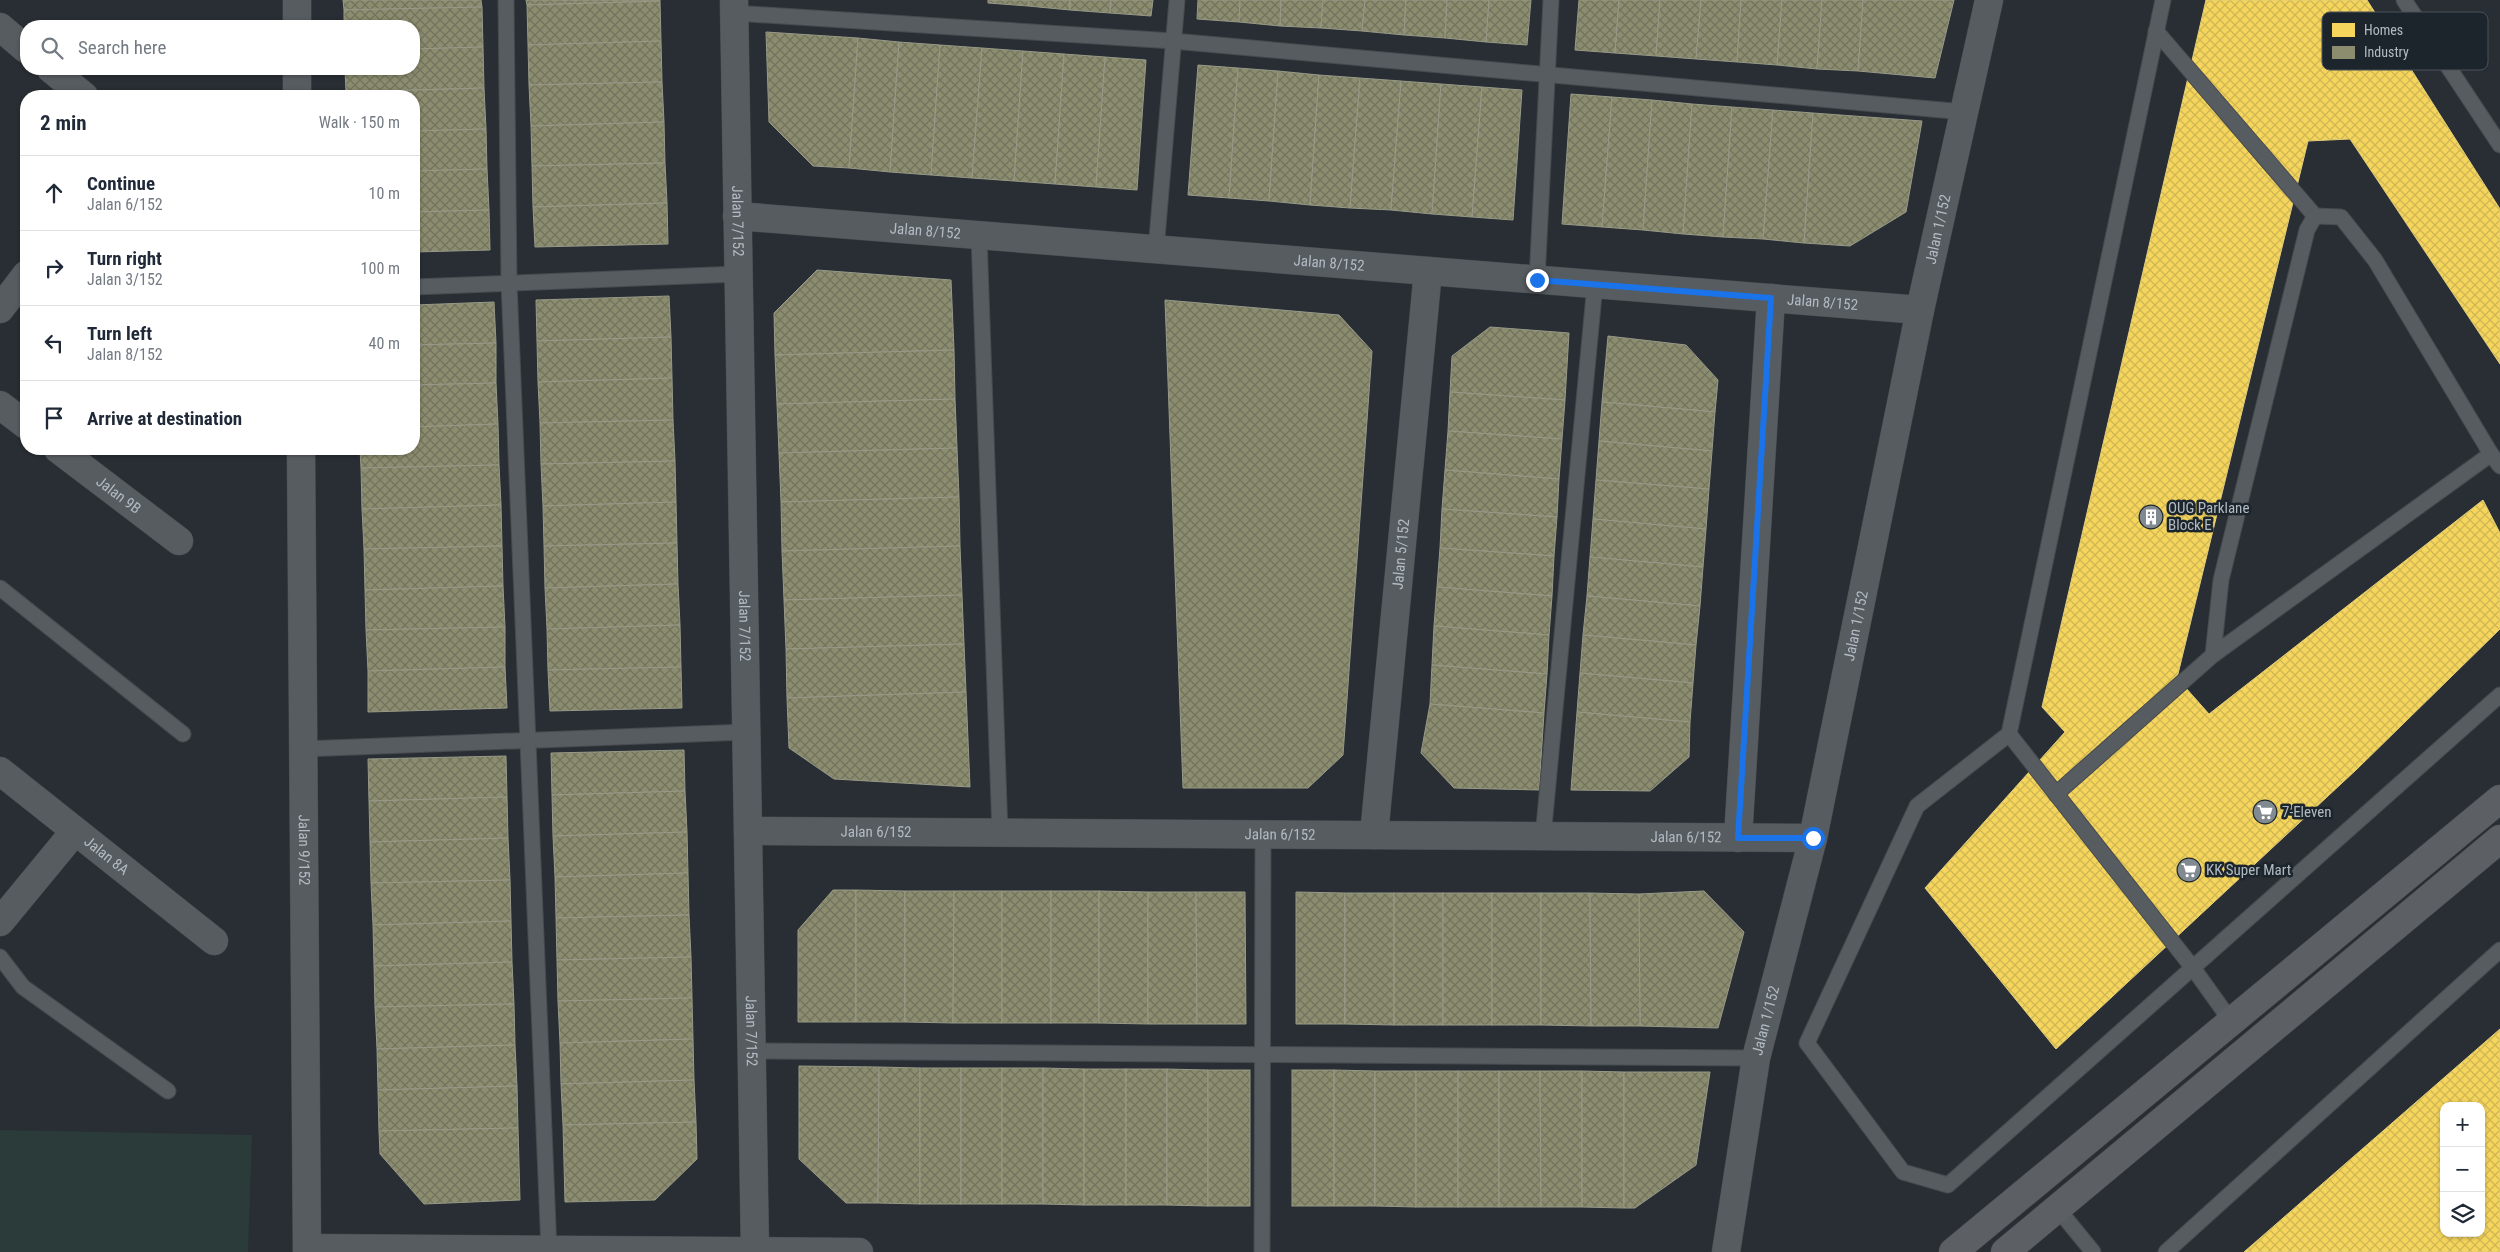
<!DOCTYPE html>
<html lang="en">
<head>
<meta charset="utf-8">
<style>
	:root { --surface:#fff; --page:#f6f6f7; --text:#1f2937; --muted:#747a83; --line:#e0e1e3 }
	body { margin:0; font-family:"Roboto Condensed",sans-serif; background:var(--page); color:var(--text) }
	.controls { position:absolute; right:15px; bottom:15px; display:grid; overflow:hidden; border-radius:10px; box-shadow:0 1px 4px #0004 }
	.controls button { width:45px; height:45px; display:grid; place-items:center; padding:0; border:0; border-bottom:1px solid var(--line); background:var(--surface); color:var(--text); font:25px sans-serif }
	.stop { position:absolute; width:15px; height:15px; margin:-11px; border:4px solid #1a73e8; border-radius:50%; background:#fff }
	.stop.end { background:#1a73e8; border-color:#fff; box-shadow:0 1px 5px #0008 }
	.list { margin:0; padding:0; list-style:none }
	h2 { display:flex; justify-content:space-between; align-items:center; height:65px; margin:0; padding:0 20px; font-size:21px }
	h2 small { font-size:16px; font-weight:400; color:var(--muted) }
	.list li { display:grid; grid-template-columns:32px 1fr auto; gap:15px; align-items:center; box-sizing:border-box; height:75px; padding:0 20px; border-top:1px solid var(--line) }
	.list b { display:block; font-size:19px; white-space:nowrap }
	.list p { margin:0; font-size:16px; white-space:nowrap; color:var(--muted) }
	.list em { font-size:16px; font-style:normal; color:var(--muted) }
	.icon { flex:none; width:28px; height:28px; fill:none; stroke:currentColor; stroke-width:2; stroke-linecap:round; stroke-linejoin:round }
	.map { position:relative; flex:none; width:2500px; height:1252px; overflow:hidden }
	.search { position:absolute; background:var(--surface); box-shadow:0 1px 4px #0004; left:20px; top:20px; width:400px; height:55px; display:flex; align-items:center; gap:12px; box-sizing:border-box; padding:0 18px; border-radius:20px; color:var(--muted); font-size:19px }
	.panel { position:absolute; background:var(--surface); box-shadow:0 1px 4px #0004; left:20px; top:90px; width:400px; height:365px; border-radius:20px }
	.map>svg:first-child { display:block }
	.grass { fill:#2a3b39 }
	.homes { fill:url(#homes-cross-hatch); stroke:#e2cd7b; fill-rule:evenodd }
	.industry { fill:url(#industry-cross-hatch); stroke:#979a88 }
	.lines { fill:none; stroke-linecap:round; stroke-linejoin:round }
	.lane-casing { stroke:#464a4e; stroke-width:17 }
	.street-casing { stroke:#464a4e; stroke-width:29 }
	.secondary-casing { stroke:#464a4e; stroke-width:29 }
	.lane { stroke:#575c61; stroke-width:15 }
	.street { stroke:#575c61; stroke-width:28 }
	.secondary { stroke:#5c6065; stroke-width:28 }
	.route { stroke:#1a73e8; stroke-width:6 }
	.labels { text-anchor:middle; stroke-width:5; stroke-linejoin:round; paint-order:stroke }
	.street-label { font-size:15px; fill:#b2bbc3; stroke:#1d252c }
	.poi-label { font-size:15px; fill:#b2bbc3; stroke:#1d252c; text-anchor:start }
	.key { fill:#1d252c; stroke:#4a5259; stroke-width:1 }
	.key-label { font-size:14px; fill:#b2bbc3 }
</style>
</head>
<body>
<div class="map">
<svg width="2500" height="1252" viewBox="0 0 2500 1252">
	<defs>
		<pattern id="homes-cross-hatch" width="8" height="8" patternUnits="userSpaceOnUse" patternTransform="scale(1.25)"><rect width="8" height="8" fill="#f6d55c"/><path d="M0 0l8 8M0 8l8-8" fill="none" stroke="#cfb655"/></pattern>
		<pattern id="industry-cross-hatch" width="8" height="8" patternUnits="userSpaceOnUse" patternTransform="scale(1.25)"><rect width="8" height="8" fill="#8c8c6e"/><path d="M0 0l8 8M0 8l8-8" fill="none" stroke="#72735e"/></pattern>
	</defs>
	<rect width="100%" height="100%" fill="#282e33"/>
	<path class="grass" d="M0 1130 252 1135 248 1252H0Z"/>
	<g class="homes">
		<path d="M2206 0H2367L2500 209V364L2350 139 2308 141 2177 678 2209 714 2483 500 2500 533V629L2356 770 2056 1049 1925 888 2065 732 2042 707Z"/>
		<path d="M2500 1029V1252H2244ZM2444 1106H2481V1233H2444Z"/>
	</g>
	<g class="industry">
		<path d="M343 0H481L482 7 344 10Z"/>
		<path d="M526 0H660V1L527 5Z"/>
		<path d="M988 0H1029L1028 6 988 3Z"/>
		<path d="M1029 0H1070V10L1028 6Z"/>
		<path d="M1070 0H1111L1110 13 1070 10Z"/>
		<path d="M1111 0H1153L1151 16 1110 13Z"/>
		<path d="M1198 0H1240L1239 22 1197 19Z"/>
		<path d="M1240 0H1281L1280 26 1239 22Z"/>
		<path d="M1281 0H1323L1321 28 1280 26Z"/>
		<path d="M1323 0H1365L1362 31 1321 28Z"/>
		<path d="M1365 0H1406L1404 35 1362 31Z"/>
		<path d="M1406 0H1447L1445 38 1404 35Z"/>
		<path d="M1447 0H1489L1486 42 1445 38Z"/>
		<path d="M1489 0H1531L1527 45 1486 42Z"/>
		<path d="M1579 0H1619L1615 53 1575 50Z"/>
		<path d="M1619 0H1660L1656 56 1615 53Z"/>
		<path d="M1660 0H1701L1696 59 1656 56Z"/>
		<path d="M1701 0H1741L1737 62 1696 59Z"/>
		<path d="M1741 0H1782L1777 65 1737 62Z"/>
		<path d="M1782 0H1822L1817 69 1777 65Z"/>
		<path d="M1822 0H1863L1858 71 1817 69Z"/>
		<path d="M1863 0H1954L1935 78 1858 71Z"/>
		<path d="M660 1 661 41 528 45 527 5Z"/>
		<path d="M482 7 483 47 414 49V26H344V10Z"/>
		<path d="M766 32 858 38 849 168 813 166 769 122Z"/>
		<path d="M858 38 899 42 890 172 849 168Z"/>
		<path d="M661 41 662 82 529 85 528 45Z"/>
		<path d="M899 42 940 45 931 175 890 172Z"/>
		<path d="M940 45 982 48 972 178 931 175Z"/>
		<path d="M483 47 484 88 346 92 345 69H414V49Z"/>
		<path d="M982 48 1023 51 1014 181 972 178Z"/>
		<path d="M1023 51 1064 54 1055 184 1014 181Z"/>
		<path d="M1064 54 1105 57 1096 187 1055 184Z"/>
		<path d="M1105 57 1146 60 1137 190 1096 187Z"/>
		<path d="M1198 65 1238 68 1229 198 1188 195Z"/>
		<path d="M1238 68 1278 71 1269 201 1229 198Z"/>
		<path d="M1278 71 1319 75 1310 205 1269 201Z"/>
		<path d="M1319 75 1360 78 1350 208 1310 205Z"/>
		<path d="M1360 78 1401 81 1391 210 1350 208Z"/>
		<path d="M1401 81 1441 84 1432 214 1391 210Z"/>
		<path d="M662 82 664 122 531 126 529 85Z"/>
		<path d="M1441 84 1482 87 1472 217 1432 214Z"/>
		<path d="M1482 87 1522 90 1513 220 1472 217Z"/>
		<path d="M484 88 486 129 414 131V96H346V92Z"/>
		<path d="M1571 94 1612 97 1602 227 1562 224Z"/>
		<path d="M1612 97 1652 100 1643 230 1602 227Z"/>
		<path d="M1652 100 1692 104 1683 234 1643 230Z"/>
		<path d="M1692 104 1732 107 1723 237 1683 234Z"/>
		<path d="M1732 107 1773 110 1763 239 1723 237Z"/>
		<path d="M1773 110 1813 113 1804 243 1763 239Z"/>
		<path d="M1813 113 1922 121 1906 212 1850 246 1804 243Z"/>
		<path d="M664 122 665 163 532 166 531 126Z"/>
		<path d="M486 129 487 169 414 171V131Z"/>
		<path d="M665 163 667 203 533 207 532 166Z"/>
		<path d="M487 169 489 210 414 212V171Z"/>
		<path d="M667 203 668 244 535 247 533 207Z"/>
		<path d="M489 210 490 250 414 252V212Z"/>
		<path d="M817 270 951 280 954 350 775 355 774 313Z"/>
		<path d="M669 296 671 337 537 341 536 300Z"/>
		<path d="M1165 300 1339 315 1372 351 1343 755 1308 788H1183Z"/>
		<path d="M494 302 496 343 414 345V305Z"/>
		<path d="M1490 327 1569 333 1565 400 1450 392 1452 356Z"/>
		<path d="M1608 336 1686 345 1718 380 1715 412 1602 402Z"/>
		<path d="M671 337 672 378 538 382 537 341Z"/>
		<path d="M496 343V383L414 385V345Z"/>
		<path d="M954 350 955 399 777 404 775 355Z"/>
		<path d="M672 378 673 420 540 423 538 382Z"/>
		<path d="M496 383 498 424 414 427V385Z"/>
		<path d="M1450 392 1565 400 1562 439 1448 431Z"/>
		<path d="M955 399 957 448 779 453 777 404Z"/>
		<path d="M1602 402 1715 412 1712 451 1599 441Z"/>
		<path d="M673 420 675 461 541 464 540 423Z"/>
		<path d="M498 424 499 465 361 468 360 449H414V427Z"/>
		<path d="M1448 431 1562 439 1559 479 1445 470Z"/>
		<path d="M1599 441 1712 451 1709 489 1596 480Z"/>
		<path d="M957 448 959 497 781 502 779 453Z"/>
		<path d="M675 461 676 502 543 506 541 464Z"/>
		<path d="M499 465 501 505 362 509 361 468Z"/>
		<path d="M1445 470 1559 479 1557 517 1442 509Z"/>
		<path d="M1596 480 1709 489 1706 529 1593 519Z"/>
		<path d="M959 497 960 546 782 551 781 502Z"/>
		<path d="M676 502 677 543 544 546 543 506Z"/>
		<path d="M501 505 502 546 364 549 362 509Z"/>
		<path d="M1442 509 1557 517 1554 556 1440 548Z"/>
		<path d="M1593 519 1706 529 1703 567 1590 557Z"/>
		<path d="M677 543 678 584 545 588 544 546Z"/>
		<path d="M502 546 503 586 365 590 364 549Z"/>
		<path d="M960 546 962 595 784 600 782 551Z"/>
		<path d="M1440 548 1554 556 1552 596 1437 587Z"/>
		<path d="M1590 557 1703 567 1700 606 1587 596Z"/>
		<path d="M678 584 680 625 547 629 545 588Z"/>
		<path d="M503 586 505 627 366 630 365 590Z"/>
		<path d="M1437 587 1552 596 1549 635 1434 626Z"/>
		<path d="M962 595 964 644 786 649 784 600Z"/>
		<path d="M1587 596 1700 606 1696 645 1583 635Z"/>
		<path d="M680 625 681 667 548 670 547 629Z"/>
		<path d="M1434 626 1549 635 1547 674 1432 665Z"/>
		<path d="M505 627V667L368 671 366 630Z"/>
		<path d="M1583 635 1696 645 1693 683 1580 673Z"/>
		<path d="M964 644 966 692 787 698 786 649Z"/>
		<path d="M1432 665 1547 674 1544 713 1430 704Z"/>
		<path d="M505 667 507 708 368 712V671Z"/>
		<path d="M681 667 682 708 550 711 548 670Z"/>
		<path d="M1580 673 1693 683 1690 722 1577 712Z"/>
		<path d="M966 692 970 787 834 779 789 748 787 698Z"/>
		<path d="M1430 704 1544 713 1539 790 1454 788 1421 753Z"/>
		<path d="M1577 712 1690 722 1689 757 1650 791 1571 790Z"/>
		<path d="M684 750 685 791 552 795 551 753Z"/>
		<path d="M506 756 507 797 369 801 368 759Z"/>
		<path d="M685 791 687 832 553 836 552 795Z"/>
		<path d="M507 797 508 838 370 842 369 801Z"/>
		<path d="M687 832 688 873 555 877 553 836Z"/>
		<path d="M508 838 510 880 371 883 370 842Z"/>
		<path d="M688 873 689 915 556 918 555 877Z"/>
		<path d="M510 880 511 921 373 925 371 883Z"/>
		<path d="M833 890H856V1022H798V930Z"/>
		<path d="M856 890 905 891V1022H856Z"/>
		<path d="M905 891H954L953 1023 905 1022Z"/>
		<path d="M954 891H1002V1023H953Z"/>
		<rect x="1002" y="891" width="49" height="132"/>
		<rect x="1051" y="891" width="48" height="132"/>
		<path d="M1099 891 1148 892V1024L1099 1023Z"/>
		<path d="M1704 891 1744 932 1718 1028 1640 1026 1639 894Z"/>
		<path d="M1148 892H1196L1197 1024H1148Z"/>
		<path d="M1196 892H1245L1246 1024H1197Z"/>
		<path d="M1296 892 1345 893V1024H1296Z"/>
		<path d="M1345 893H1394V1025L1345 1024Z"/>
		<rect x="1394" y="893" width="49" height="132"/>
		<rect x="1443" y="893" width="49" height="132"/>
		<rect x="1492" y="893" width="49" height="132"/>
		<path d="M1541 893H1590L1591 1026 1541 1025Z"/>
		<path d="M1590 893 1639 894 1640 1026H1591Z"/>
		<path d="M689 915 691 957 557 960 556 918Z"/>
		<path d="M511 921 512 962 374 966 373 925Z"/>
		<path d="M691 957 692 998 558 1001 557 960Z"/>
		<path d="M512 962 514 1004 375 1007 374 966Z"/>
		<path d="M692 998 693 1039 560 1043 558 1001Z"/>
		<path d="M514 1004 515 1045 377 1049 375 1007Z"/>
		<path d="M693 1039 694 1080 561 1084 560 1043Z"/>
		<path d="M515 1045 517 1086 378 1090 377 1049Z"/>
		<path d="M799 1066 879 1067 878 1203H846L799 1159Z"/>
		<path d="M879 1067 920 1068V1204L878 1203Z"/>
		<rect x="920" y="1068" width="41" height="136"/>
		<rect x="961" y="1068" width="41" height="136"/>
		<rect x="1002" y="1068" width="41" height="136"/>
		<path d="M1043 1068 1084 1069V1205L1043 1204Z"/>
		<rect x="1084" y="1069" width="42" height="136"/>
		<rect x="1126" y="1069" width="41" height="136"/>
		<path d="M1167 1069 1208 1070V1206L1167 1205Z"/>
		<rect x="1208" y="1070" width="42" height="136"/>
		<rect x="1292" y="1070" width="42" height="136"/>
		<path d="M1334 1070 1375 1071V1206H1334Z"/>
		<path d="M1375 1071H1416V1207L1375 1206Z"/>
		<rect x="1416" y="1071" width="42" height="136"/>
		<rect x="1458" y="1071" width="41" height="136"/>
		<path d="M1499 1071H1540L1541 1207H1499Z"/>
		<path d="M1540 1071H1582V1207H1541Z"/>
		<path d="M1582 1071 1624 1072V1208L1582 1207Z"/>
		<path d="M1624 1072H1710L1696 1165 1635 1208H1624Z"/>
		<path d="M694 1080 696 1122 563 1125 561 1084Z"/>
		<path d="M517 1086 518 1128 379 1131 378 1090Z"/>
		<path d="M696 1122 697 1159 655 1200 565 1202 563 1125Z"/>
		<path d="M518 1128 520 1200 424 1204 380 1154 379 1131Z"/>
	</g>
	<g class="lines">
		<g class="lane-casing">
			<g id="lane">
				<path d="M506 0 509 283 549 1250"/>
				<path d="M2163 0 2009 734 1917 806 1807 1043 1903 1172 1948 1185 2500 695"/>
				<path d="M2404 0 2500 145"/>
				<path d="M734 13 1173 41 1964 112"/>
				<path d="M2156 31 2315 216"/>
				<path d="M979 236 1000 833"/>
				<path d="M1156 250 1177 0"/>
				<path d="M1537 280 1551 0"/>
				<path d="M414 287 738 274"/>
				<path d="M2491 454 2500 466"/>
				<path d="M0 588 183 734"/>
				<path d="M2009 734 2193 968 2231 1021"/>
				<path d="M303 749 746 732"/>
				<path d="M2056 794 2213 655 2491 454 2375 260 2341 217 2315 216 2307 230 2221 580 2213 655"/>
				<path d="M1543 837 1595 284"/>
				<path d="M0 957 23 987 168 1091"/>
				<path d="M752 1051 1756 1058"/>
				<path d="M2057 1208 2093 1252"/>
				<path d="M1262 1252 1263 835"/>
				<path d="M2166 1252 2500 950"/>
			</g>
		</g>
		<g class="street-casing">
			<g id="street">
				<path d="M297 0V26"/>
				<path id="s1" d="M734 0 755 1251"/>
				<path d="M0 27 26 49"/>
				<path d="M51 69 84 96"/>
				<path d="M297 69V96"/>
				<path id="s2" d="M737 216 1920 310"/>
				<path d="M0 309 26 275"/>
				<path d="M0 405 26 425"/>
				<path id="s3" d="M58 449 179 541"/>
				<path id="s4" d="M301 449 307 1252"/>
				<path id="s5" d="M0 771 214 941"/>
				<path id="s6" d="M748 831 1813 838"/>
				<path id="s7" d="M1374 835 1428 271"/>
				<path d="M1738 838 1771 298"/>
				<path d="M0 922 75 831"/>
				<path d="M307 1248 859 1252"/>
				<path id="s8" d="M1726 1252 1756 1058 1813 838 1920 310 1989 0"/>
			</g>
		</g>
		<g class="secondary-casing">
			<g id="secondary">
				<path d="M1953 1252 2500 799"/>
				<path d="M2005 1252 2500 839"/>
			</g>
		</g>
		<use href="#lane" class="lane"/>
		<use href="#street" class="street"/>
		<use href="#secondary" class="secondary"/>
	</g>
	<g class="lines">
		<path class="route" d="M1537 280 1771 298 1738 838H1813"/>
	</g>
	<defs>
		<g id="building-disc" transform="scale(1.25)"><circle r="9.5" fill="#828a91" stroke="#1d252c"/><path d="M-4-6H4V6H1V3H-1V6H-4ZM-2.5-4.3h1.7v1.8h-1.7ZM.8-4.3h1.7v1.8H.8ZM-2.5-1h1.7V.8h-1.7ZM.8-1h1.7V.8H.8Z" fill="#fff"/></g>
		<g id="supermarket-disc" transform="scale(1.25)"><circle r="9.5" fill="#828a91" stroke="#1d252c"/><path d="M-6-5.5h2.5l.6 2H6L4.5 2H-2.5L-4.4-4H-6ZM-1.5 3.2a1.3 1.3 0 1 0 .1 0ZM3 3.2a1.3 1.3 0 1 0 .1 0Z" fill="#fff"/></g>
	</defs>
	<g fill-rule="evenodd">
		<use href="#building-disc" x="2151" y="517"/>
		<use href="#supermarket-disc" x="2265" y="812"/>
		<use href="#supermarket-disc" x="2189" y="870"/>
	</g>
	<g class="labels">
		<g class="street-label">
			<text dy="5" stroke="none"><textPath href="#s1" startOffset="221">Jalan 7/152</textPath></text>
			<text dy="5" stroke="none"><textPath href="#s8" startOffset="1045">Jalan 1/152</textPath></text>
			<text dy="5" stroke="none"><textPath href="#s2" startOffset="189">Jalan 8/152</textPath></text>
			<text dy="5" stroke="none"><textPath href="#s2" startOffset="594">Jalan 8/152</textPath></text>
			<text dy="5" stroke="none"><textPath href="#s2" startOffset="1089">Jalan 8/152</textPath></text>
			<text dy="5" stroke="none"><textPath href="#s3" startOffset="76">Jalan 9B</textPath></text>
			<text dy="5" stroke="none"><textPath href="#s7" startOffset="282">Jalan 5/152</textPath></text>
			<text dy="5" stroke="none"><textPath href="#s1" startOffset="626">Jalan 7/152</textPath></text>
			<text dy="5" stroke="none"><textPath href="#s8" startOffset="640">Jalan 1/152</textPath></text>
			<text dy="5" stroke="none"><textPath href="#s6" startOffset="128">Jalan 6/152</textPath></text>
			<text dy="5" stroke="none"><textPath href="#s6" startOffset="532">Jalan 6/152</textPath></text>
			<text dy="5" stroke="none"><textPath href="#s6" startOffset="938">Jalan 6/152</textPath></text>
			<text dy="5" stroke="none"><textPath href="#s4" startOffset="401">Jalan 9/152</textPath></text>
			<text dy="5" stroke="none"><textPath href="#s5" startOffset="136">Jalan 8A</textPath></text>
			<text dy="5" stroke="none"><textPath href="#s8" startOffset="235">Jalan 1/152</textPath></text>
			<text dy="5" stroke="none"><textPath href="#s1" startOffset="1031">Jalan 7/152</textPath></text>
		</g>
		<g class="poi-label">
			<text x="2168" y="513">OUG Parklane<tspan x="2168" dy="17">Block E</tspan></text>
			<text x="2282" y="817">7-Eleven</text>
			<text x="2206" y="875">KK Super Mart</text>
		</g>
	</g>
	<rect x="2322" y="12" width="166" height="58" rx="8" class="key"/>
	<rect x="2332" y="23" width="23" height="14" fill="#f6d55c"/>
	<rect x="2332" y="46" width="23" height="13" fill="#8c8c6e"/>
	<g class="key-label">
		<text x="2364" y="35">Homes</text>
		<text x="2364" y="57">Industry</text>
	</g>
</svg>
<div class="controls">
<button>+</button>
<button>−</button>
<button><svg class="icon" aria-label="layers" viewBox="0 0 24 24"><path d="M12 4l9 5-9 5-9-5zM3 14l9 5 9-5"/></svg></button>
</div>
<div class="stop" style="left:1813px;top:838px"></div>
<div class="stop end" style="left:1537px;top:280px"></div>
<div class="search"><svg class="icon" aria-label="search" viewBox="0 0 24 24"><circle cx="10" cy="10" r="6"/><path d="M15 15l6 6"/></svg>Search here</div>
<section class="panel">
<h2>2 min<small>Walk · 150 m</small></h2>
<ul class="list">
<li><svg class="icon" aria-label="ahead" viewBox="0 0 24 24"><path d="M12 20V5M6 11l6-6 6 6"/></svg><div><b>Continue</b><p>Jalan 6/152</p></div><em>10 m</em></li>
<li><svg class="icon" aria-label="right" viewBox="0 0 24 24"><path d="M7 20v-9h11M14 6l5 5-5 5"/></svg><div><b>Turn right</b><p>Jalan 3/152</p></div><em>100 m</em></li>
<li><svg class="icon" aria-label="left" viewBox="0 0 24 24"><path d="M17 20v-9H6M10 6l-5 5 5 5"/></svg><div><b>Turn left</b><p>Jalan 8/152</p></div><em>40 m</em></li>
<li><svg class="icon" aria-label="arrive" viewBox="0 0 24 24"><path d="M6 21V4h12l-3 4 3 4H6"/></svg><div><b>Arrive at destination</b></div></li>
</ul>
</section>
</div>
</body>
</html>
